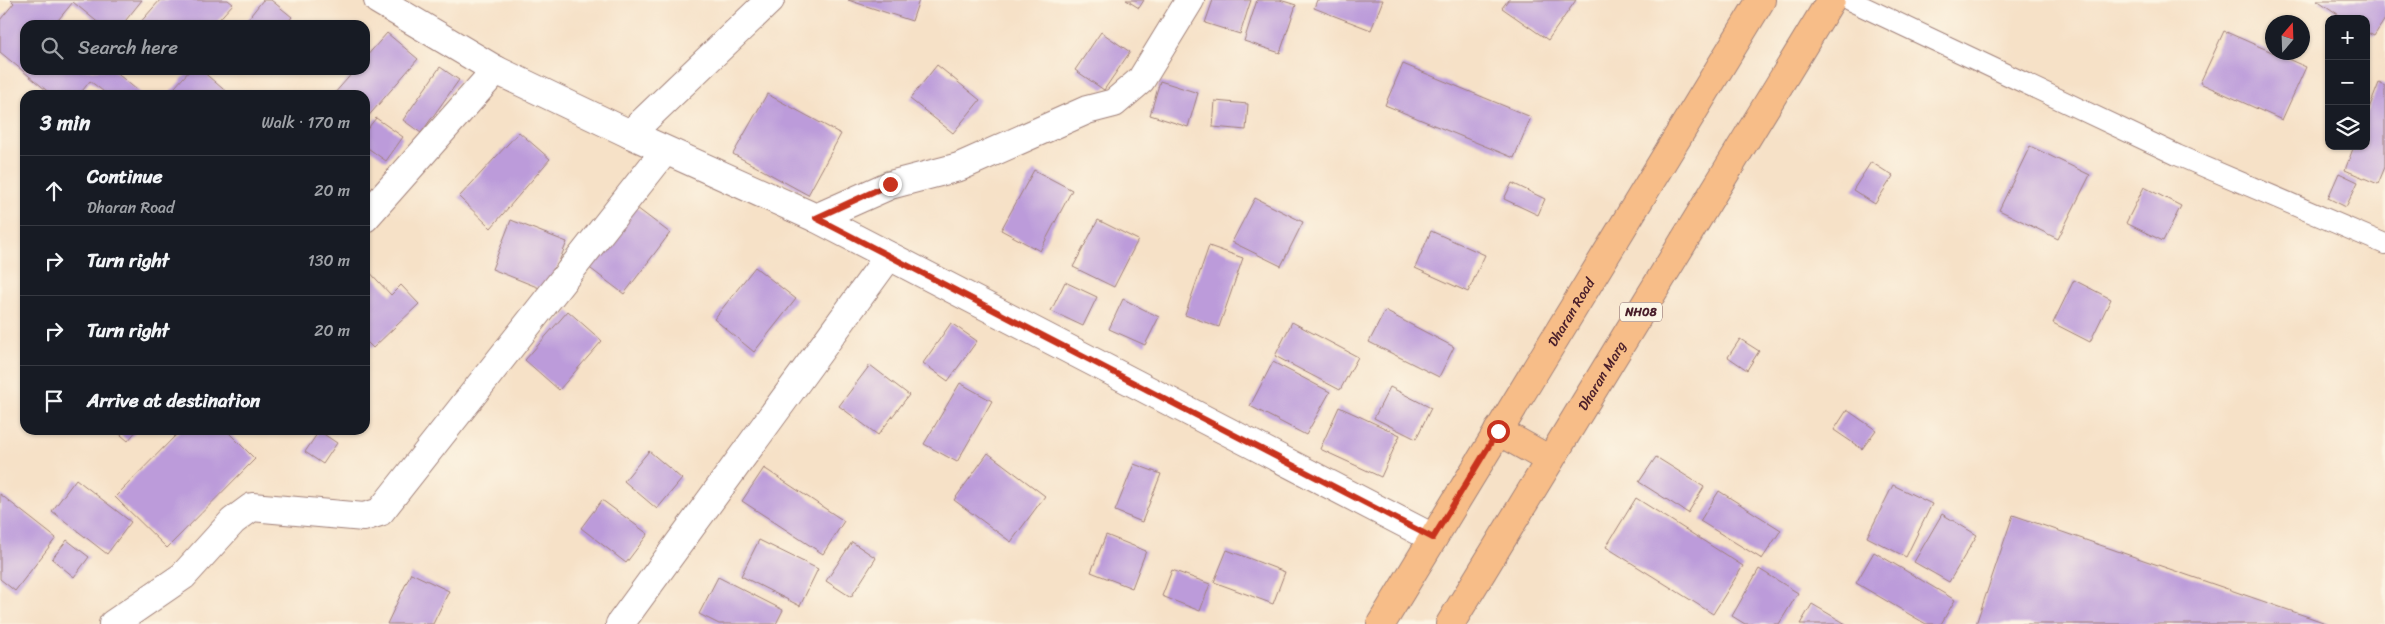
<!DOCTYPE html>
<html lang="en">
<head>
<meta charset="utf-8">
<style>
	:root { --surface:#171b24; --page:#242831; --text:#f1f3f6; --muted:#9ea1a6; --line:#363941 }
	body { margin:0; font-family:Sriracha,sans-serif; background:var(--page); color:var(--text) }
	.controls { position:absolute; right:15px; top:15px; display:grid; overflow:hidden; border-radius:10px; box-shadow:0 1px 4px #0004 }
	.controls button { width:45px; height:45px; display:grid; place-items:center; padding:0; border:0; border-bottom:1px solid var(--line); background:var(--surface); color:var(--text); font:25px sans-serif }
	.compass { position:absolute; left:2265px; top:15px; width:45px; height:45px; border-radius:50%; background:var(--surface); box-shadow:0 1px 4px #0004; rotate:19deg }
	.stop { position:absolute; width:15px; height:15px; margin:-11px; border:4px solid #c8321e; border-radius:50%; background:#fff }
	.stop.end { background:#c8321e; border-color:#fff; box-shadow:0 1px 5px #0008 }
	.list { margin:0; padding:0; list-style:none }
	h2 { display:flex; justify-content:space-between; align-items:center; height:65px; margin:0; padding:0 20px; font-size:21px }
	h2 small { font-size:16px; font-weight:400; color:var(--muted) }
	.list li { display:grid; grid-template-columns:32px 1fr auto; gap:15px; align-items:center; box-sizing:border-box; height:70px; padding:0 20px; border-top:1px solid var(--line) }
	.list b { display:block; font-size:19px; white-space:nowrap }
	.list p { margin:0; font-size:16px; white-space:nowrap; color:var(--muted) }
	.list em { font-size:16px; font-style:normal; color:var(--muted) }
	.icon { flex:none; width:28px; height:28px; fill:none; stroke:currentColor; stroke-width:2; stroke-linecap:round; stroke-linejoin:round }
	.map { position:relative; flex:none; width:2385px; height:624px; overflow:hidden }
	.search { position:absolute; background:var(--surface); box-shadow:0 1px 4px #0004; left:20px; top:20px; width:350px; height:55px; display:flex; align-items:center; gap:12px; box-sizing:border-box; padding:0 18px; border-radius:15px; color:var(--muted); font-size:19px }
	.panel { position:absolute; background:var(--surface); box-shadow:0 1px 4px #0004; left:20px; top:90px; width:350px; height:345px; border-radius:15px }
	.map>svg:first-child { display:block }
	.building { fill:#bc9bda }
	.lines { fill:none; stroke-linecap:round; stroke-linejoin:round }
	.lane-casing { stroke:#a08079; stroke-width:22 }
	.street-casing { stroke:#a08079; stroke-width:30 }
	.primary-casing { stroke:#a08079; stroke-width:30 }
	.lane { stroke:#fff; stroke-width:20 }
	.street { stroke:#fff; stroke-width:28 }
	.primary { stroke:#f7bd88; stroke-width:28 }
	.route { stroke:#c8321e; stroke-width:6 }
	.labels { text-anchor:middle; stroke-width:5; stroke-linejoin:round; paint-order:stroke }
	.shield { fill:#fcf5e5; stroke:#7f5f63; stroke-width:1 }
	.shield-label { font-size:12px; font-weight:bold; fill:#4a1f2b }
	.street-label { font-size:14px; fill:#4a1f2b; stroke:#fcf5e5 }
</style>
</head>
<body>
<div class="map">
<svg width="2385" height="624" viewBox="0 0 2385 624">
	<rect width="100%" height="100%" fill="#fcf5e5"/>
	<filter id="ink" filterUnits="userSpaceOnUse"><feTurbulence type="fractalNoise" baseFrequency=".02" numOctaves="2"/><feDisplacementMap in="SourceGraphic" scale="10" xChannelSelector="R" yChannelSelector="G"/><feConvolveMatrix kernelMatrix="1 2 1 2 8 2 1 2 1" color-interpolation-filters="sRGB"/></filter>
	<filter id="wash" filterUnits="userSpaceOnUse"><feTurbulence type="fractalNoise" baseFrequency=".0096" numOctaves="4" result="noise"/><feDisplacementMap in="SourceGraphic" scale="20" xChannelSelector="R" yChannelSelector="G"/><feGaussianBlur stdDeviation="1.12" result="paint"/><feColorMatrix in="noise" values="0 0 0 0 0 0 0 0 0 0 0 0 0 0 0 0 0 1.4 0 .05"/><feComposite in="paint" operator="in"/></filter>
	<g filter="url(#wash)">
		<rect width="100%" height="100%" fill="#f6e1c7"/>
		<g id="blocks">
			<g class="building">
				<path d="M11 0H142L122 25H101L73 2 54 25H25V70H113L143 95H108L90 81 79 95H52L0 52V20L14 3Z"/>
				<path d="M160 0H228L233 4 214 25H138Z"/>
				<path d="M263 0H271L292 17 286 25H243Z"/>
				<path d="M848 0H919L912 21Z"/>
				<path d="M1126 0H1144L1139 8Z"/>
				<path d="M1213 0H1251L1240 34 1205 23Z"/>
				<path d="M1257 0H1280L1296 5 1280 53 1244 41Z"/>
				<path d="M1317 0H1383L1371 30 1314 8Z"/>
				<path d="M1508 0H1576L1548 40 1502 8Z"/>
				<path d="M2317 0H2385V19L2374 36 2366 32V19H2345Z"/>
				<path d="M2224 31 2306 67 2282 120 2200 83Z"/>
				<path d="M1101 32 1130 52 1104 90 1075 70Z"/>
				<path d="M387 33 418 59 365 120V95H333L355 70H365V58Z"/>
				<path d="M1403 64 1531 117 1514 158 1385 105Z"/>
				<path d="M937 65 980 100 953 133 910 99Z"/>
				<path d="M440 67 459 80 421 133 403 120Z"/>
				<path d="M190 70H201L230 95H168Z"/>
				<path d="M1160 81 1198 93 1188 127 1150 115Z"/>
				<path d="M2379 83 2385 86V167L2378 184 2345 170 2354 146H2366V116Z"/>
				<path d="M767 94 841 134 808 195 733 154Z"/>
				<path d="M1215 101 1248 104 1246 130 1213 127Z"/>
				<path d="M376 118 403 137 386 161 365 146V132Z"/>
				<path d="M519 132 550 159 491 228 459 197Z"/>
				<path d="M2030 146 2090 175 2058 239 1999 210Z"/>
				<path d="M1871 162 1893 176 1875 204 1853 190Z"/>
				<path d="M1034 170 1072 190 1040 251 1001 230Z"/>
				<path d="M2339 173 2358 182 2346 207 2328 198Z"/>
				<path d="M1512 183 1545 199 1538 215 1504 199Z"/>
				<path d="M2144 187 2181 206 2163 241 2126 223Z"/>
				<path d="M1255 198 1303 222 1281 266 1232 242Z"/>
				<path d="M633 205 670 233 624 294 587 266Z"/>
				<path d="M511 220 567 242 547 291 492 269Z"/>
				<path d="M1098 220 1138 240 1114 287 1073 267Z"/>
				<path d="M1431 231 1485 255 1468 292 1415 268Z"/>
				<path d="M1209 246 1243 258 1219 327 1185 315Z"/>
				<path d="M365 267 391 295 401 285 419 304 373 348 365 340Z"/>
				<path d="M755 267 796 299 754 352 714 319Z"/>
				<path d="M2074 280 2111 299 2090 342 2053 323Z"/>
				<path d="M1065 282 1097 297 1083 326 1051 311Z"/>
				<path d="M1123 299 1159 317 1145 345 1109 329Z"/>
				<path d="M568 311 602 341 559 390 525 360Z"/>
				<path d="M1385 311 1454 347 1439 377 1369 342Z"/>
				<path d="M1292 322 1358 357 1340 390 1275 356Z"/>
				<path d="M951 323 977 341 948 381 923 363Z"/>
				<path d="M1740 339 1759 351 1747 370 1728 357Z"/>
				<path d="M1273 362 1330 392 1306 435 1250 406Z"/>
				<path d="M870 365 909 395 878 435 839 406Z"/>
				<path d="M960 383 992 401 957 462 924 444Z"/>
				<path d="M1390 387 1431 408 1416 439 1374 418Z"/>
				<path d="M1339 407 1400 435 1381 477 1320 449Z"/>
				<path d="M1847 410 1876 430 1862 449 1834 430Z"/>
				<path d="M115 430H137L128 441Z"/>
				<path d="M181 430H226L255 459 167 548 115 497Z"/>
				<path d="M319 431 337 443 323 464 305 452Z"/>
				<path d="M649 451 682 479 657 509 624 481Z"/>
				<path d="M988 453 1045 496 1011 542 954 500Z"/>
				<path d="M1656 457 1704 487 1688 513 1639 482Z"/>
				<path d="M1134 464 1161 474 1142 522 1115 511Z"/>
				<path d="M764 468 844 521 823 554 742 501Z"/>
				<path d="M76 479 131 522 107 554 52 511Z"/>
				<path d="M1893 485 1932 504 1906 557 1867 537Z"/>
				<path d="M1719 491 1781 530 1762 559 1700 521Z"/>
				<path d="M0 494 56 538 15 591 0 579Z"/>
				<path d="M1636 498 1743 566 1713 614 1606 547Z"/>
				<path d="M602 500 648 534 626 563 581 528Z"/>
				<path d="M1942 514 1977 535 1949 582 1914 562Z"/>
				<path d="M2013 515 2329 624H1976Z"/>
				<path d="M1106 535 1146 551 1132 588 1091 572Z"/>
				<path d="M67 540 89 557 74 577 52 559Z"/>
				<path d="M759 540 818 569 800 606 741 576Z"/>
				<path d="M852 542 876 558 851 597 826 581Z"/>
				<path d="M1227 550 1285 572 1273 604 1214 582Z"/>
				<path d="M1874 552 1955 600 1941 624H1926L1856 583Z"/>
				<path d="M1759 569 1798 593 1779 624H1745L1732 616Z"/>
				<path d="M1172 570 1210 584 1200 611 1162 596Z"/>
				<path d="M411 573 449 591 433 624H387Z"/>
				<path d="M718 577 783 610 776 624H719L699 614Z"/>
				<path d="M1812 604 1846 624H1800Z"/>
			</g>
		</g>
	</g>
	<g filter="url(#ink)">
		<use href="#blocks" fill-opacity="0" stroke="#a08079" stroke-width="1"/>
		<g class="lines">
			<g class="lane-casing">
				<path id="lane" d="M1849 0 2177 155 2385 244"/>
			</g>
			<g class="street-casing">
				<g id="street">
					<path d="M378 0 496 70 630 134 770 0"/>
					<path d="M630 134 816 218 1433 538"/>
					<path d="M365 218 496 70"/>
					<path d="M816 218 890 185 959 167 1087 110 1114 103 1141 80 1190 0"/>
					<path d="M113 624 183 576 233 521 252 507 364 517 380 512 664 152"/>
					<path d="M620 624 889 256"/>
				</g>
			</g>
			<g class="primary-casing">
				<g id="primary">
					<path d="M1498 431 1550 460"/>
					<path id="s1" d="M1381 624 1761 0"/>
					<path id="s2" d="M1450 624 1831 0"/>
				</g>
			</g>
			<use href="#lane" class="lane"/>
			<use href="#street" class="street"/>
			<use href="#primary" class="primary"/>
		</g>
	</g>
	<g class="lines" filter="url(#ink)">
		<path class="route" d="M890 184 816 218 1433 538 1498 431"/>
	</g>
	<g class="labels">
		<rect class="shield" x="1620" y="302.5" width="42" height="19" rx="4"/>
		<g class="shield-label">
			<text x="1641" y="316">NH08</text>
		</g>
		<g class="street-label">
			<text dy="5" stroke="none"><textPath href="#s1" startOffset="365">Dharan Road</textPath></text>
			<text dy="5" stroke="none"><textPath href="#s2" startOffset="291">Dharan Marg</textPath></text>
		</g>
	</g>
</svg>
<div class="controls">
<button>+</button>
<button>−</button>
<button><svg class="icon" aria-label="layers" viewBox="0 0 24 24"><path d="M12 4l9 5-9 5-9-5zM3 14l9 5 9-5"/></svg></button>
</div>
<svg class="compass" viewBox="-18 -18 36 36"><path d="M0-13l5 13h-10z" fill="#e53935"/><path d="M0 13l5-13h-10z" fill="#9ea1a6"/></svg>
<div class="stop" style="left:1498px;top:431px"></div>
<div class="stop end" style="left:890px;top:184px"></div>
<div class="search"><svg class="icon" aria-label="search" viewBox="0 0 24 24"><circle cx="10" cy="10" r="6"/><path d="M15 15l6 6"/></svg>Search here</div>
<section class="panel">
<h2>3 min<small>Walk · 170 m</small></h2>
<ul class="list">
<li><svg class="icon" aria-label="ahead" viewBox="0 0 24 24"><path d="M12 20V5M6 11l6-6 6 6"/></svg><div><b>Continue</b><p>Dharan Road</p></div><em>20 m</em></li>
<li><svg class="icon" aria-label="right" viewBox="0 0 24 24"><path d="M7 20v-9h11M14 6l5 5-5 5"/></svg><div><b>Turn right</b></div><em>130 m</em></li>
<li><svg class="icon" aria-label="right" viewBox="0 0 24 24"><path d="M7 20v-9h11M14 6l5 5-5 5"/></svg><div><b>Turn right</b></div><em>20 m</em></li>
<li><svg class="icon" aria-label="arrive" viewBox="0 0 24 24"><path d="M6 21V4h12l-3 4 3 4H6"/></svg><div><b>Arrive at destination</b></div></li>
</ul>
</section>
</div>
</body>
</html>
